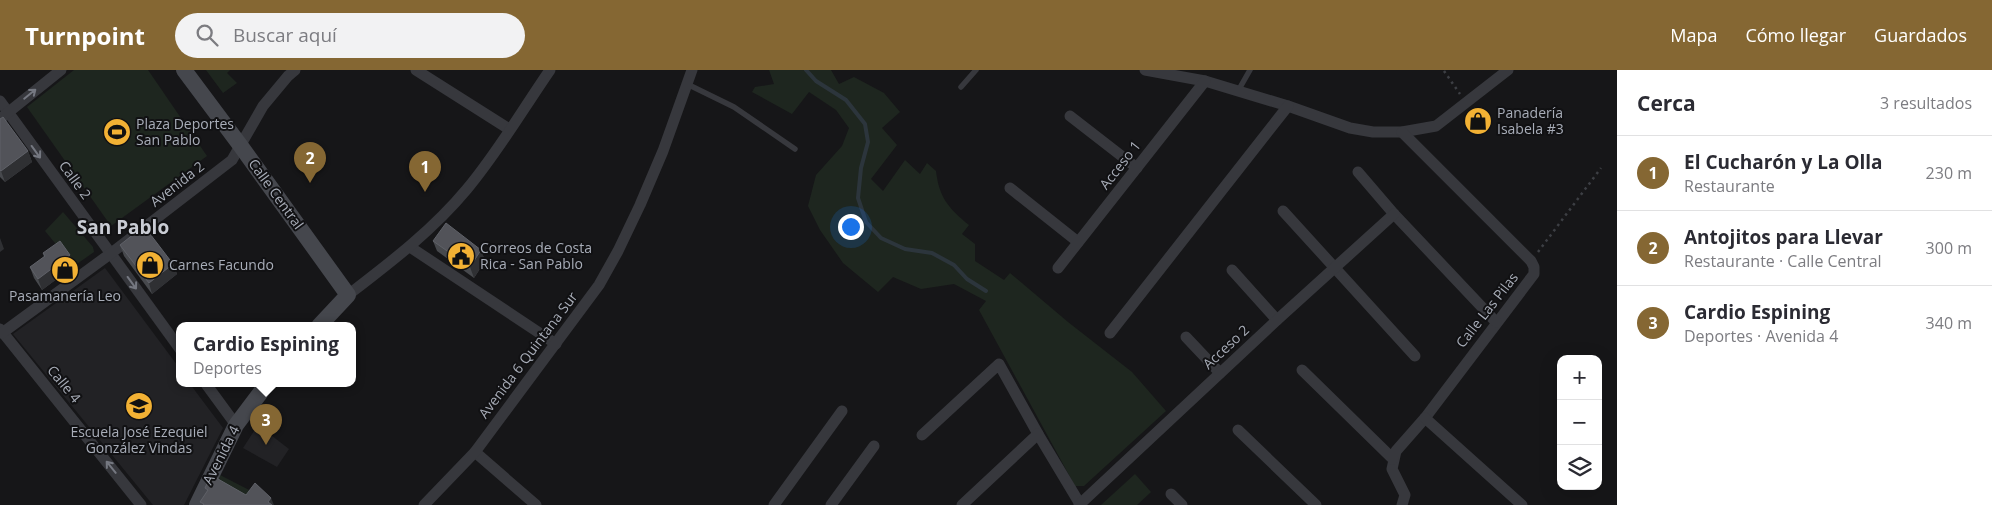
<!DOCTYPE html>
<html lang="es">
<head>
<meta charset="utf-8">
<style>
	:root { --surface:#fff; --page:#f2f2f3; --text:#2b2b33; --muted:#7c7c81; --line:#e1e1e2; --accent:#856733 }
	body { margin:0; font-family:"Open Sans",sans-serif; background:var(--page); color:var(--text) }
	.controls { position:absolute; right:15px; bottom:15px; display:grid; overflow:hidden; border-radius:10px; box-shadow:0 5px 20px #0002 }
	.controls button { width:45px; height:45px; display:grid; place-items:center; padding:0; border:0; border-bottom:1px solid var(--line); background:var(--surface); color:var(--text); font:25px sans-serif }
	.you { position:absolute; left:850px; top:156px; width:18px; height:18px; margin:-12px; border:4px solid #fff; border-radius:50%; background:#1a73e8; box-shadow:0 0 0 8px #1a73e833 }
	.badge { display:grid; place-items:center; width:32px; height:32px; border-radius:50%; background:var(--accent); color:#fff; font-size:16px; font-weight:700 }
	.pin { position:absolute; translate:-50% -41px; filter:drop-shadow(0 1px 2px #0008) }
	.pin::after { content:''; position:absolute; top:26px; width:18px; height:15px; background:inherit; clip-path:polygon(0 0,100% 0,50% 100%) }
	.popup { position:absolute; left:176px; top:252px; width:180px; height:65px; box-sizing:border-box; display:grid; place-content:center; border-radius:10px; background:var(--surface); filter:drop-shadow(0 1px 4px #0005); font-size:16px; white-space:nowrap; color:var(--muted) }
	.popup b { font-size:19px; color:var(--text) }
	.popup::after { content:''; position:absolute; left:50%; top:100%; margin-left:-10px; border:10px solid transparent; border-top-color:var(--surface) }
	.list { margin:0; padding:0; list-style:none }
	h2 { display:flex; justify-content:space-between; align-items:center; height:65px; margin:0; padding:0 20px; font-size:21px }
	h2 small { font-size:16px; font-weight:400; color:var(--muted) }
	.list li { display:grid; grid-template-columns:32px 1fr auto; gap:15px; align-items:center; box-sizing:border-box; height:75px; padding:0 20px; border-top:1px solid var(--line) }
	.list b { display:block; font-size:19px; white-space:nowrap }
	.list p { margin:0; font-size:16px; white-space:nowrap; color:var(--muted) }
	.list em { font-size:16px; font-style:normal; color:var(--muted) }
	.icon { flex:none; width:28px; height:28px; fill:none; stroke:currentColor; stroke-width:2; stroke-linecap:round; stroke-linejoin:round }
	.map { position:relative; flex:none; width:1617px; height:435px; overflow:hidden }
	header { display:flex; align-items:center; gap:30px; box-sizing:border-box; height:70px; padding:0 25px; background:var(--accent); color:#fff }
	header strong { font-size:24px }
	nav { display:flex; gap:28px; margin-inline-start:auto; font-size:18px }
	.search { width:350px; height:45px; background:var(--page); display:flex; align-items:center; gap:12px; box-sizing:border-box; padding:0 18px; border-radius:28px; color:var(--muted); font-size:19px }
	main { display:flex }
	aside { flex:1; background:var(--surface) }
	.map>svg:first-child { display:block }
	.built { fill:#222225 }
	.green { fill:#1e261f }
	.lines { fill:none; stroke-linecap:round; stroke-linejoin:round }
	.stream { stroke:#2c353c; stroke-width:4 }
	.path { stroke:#3d3f44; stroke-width:2.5; stroke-dasharray:2.5 4; stroke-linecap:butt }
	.service { stroke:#37383d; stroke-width:5.5 }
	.minor { stroke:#37383d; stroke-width:11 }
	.secondary { stroke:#45474d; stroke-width:16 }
	.wall { fill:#47494d }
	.shaded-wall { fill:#2f3033 }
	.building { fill:#525359; stroke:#5f6168 }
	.oneway { stroke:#757881 }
	.labels { text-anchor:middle; stroke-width:4; stroke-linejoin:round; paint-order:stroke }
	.poi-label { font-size:14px; fill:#a8adb8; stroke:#111113; text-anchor:start }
	.street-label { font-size:14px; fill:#a8adb8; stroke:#111113 }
	.district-label { font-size:19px; font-weight:bold; fill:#c9ccd4; stroke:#111113 }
</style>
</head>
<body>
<header>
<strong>Turnpoint</strong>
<div class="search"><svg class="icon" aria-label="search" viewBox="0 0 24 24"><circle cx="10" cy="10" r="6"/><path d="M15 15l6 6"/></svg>Buscar aquí</div>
<nav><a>Mapa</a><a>Cómo llegar</a><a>Guardados</a></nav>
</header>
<main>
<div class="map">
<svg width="1617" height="435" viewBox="0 0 1617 435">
	<rect width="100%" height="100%" fill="#161618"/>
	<g class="built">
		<path d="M105 198 180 299V314H190L223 358 184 435H153L13 264Z"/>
		<path d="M258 355 289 379 277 397 243 378Z"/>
	</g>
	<g class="green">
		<path d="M74 0H148L207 86 111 156 27 37Z"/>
		<path d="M206 0H230L227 3 237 13 223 23Z"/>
		<path d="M769 0H831L839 14 854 7 884 23 900 42 882 58 897 75 871 109 883 121 905 90 920 104 927 93 936 101C939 127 948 138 969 155L962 164 975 174V191L1004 210 1010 203 1068 252 1132 302 1166 341 1084 416H1075L979 240 986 231 954 214 921 219 893 207 878 222 843 193 820 160 808 136 816 105 842 76 849 58 836 40 809 22 792 44 752 22 755 17 774 14Z"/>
		<path d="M63 142 93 177 94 182 74 196 45 161Z"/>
		<path d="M1135 404 1151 422 1137 435H1101Z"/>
		<path d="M220 405 259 425 205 435Z"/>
	</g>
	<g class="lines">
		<path class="stream" d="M806 0 816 11 846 30 865 54 868 72 861 98 858 128 866 152 881 168 905 179 932 183 954 195 967 209 986 221"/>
		<g class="path">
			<path d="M1444 1 1460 24"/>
			<path d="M1538 182 1601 98"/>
		</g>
		<g class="service">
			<path d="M687 14 734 37 795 79"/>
			<path d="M961 17 976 0"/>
			<path d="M1238 21 1250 0"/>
		</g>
		<g class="minor">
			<path d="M416 0 509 59"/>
			<path d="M1145 0 1205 11 1288 36 1350 58 1373 62H1402L1436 56 1508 0"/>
			<path d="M0 31 180 279"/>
			<path d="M1070 46 1137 98"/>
			<path d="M0 49 61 0"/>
			<path d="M1402 62 1531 191 1534 197V204L1425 348 1396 381 1392 399 1405 425 1402 435"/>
			<path d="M1358 102 1394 144 1496 252"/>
			<path d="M1010 118 1078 172"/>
			<path d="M1283 141 1415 286"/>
			<path d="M410 177 556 274"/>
			<path d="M1058 198 1205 11"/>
			<path d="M1232 200 1277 250"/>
			<path d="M348 225C391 192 433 160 467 119 498 82 523 39 550 0"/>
			<path d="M0 259 141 435"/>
			<path d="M2 263 110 184 232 90 263 36 288 6 295 0"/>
			<path d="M1110 263 1288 36"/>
			<path d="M1186 267 1220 303"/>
			<path d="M1302 300 1393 389"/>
			<path d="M206 314 236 355"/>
			<path d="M1425 348 1522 435"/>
			<path d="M1238 360 1316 435"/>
			<path d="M922 365 999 294 1038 364"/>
			<path d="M475 382 536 435"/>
			<path d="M1171 424 1182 435"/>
			<path d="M424 435 475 382 599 215 618 181 640 135 663 81 692 0"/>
			<path d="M774 435 842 341"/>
			<path d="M831 435 874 376"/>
			<path d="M962 435 1038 364 1080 434"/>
			<path d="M1079 435 1277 250 1394 144"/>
		</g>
		<g class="secondary">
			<path d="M184 0 240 75 348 225 319 256"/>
			<path d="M197 435 236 355 267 314"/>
		</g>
	</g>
	<g class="wall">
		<path d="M0 49 28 81 32 92 5 112 0 107Z"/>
		<path d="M433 171 481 180 485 191 474 208 437 181Z"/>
		<path d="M120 175 173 194 177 204 152 224 124 186Z"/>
		<path d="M43 183 74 196 42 220 34 208 30 197 44 187Z"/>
	</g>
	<g class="shaded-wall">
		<path d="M28 81 32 92 5 112 1 101Z"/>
		<path d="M0 168 4 179 0 182Z"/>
		<path d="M481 180 485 191 474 208 470 197Z"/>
		<path d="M70 185 74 196 42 220 38 209Z"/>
		<path d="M173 194 177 204 152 224 149 213Z"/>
		<path d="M271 428 274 435H269L268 432Z"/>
	</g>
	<g class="building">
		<path d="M3 47 28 81 1 101 0 100V49Z"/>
		<path d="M446 153 481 180 470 197 433 171Z"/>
		<path d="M144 156 173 194 149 213 120 175Z"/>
		<path d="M60 171 70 185 38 209 30 197 45 186 43 183Z"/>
		<path d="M211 405 246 425 255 413 271 428 268 432 272 435H203L204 434 200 432 208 420 205 418Z"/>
	</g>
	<defs><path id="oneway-shaft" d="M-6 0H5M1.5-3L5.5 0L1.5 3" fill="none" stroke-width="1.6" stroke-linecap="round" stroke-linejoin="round" transform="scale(1.25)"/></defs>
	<g class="oneway">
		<use href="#oneway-shaft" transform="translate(30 24) rotate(-39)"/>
		<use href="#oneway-shaft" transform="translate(36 82) rotate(54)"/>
		<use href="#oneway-shaft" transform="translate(132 213) rotate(54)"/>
		<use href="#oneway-shaft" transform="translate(111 397) rotate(-129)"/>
	</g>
	<defs>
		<g id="shop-disc" transform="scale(1.4375)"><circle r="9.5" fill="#f2b134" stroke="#111113"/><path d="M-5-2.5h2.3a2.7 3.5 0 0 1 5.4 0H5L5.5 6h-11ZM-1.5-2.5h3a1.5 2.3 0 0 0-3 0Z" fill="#111"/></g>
		<g id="stadium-disc" transform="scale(1.4375)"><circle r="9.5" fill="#f2b134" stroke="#111113"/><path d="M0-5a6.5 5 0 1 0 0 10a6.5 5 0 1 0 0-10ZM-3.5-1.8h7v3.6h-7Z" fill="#111"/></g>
		<g id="civic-disc" transform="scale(1.4375)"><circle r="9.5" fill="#f2b134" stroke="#111113"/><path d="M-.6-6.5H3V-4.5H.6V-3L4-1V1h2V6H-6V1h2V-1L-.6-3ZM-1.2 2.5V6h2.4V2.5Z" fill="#111"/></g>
		<g id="school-disc" transform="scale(1.4375)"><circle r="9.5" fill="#f2b134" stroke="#111113"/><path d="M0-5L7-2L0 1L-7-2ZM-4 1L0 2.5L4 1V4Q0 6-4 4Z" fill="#111"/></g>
	</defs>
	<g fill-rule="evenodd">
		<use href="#shop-disc" x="1478" y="51"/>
		<use href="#stadium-disc" x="117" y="62"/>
		<use href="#civic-disc" x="461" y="186"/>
		<use href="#shop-disc" x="150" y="195"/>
		<use href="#shop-disc" x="65" y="200"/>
		<use href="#school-disc" x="139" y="336"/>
	</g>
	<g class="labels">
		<g class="poi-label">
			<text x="1497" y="48">Panadería<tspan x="1497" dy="16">Isabela #3</tspan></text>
			<text x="136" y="59">Plaza Deportes<tspan x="136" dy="16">San Pablo</tspan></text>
			<text x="480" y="183">Correos de Costa<tspan x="480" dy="16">Rica - San Pablo</tspan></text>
			<text x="169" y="200">Carnes Facundo</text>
			<text x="65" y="231" text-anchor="middle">Pasamanería Leo</text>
			<text x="139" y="367" text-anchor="middle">Escuela José Ezequiel<tspan x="139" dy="16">González Vindas</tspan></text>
		</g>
		<g class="street-label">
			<text transform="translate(1120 95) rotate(-52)" y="5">Acceso 1</text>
			<text transform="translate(75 110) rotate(54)" y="5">Calle 2</text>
			<text transform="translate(177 114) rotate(-38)" y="5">Avenida 2</text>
			<text transform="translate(276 124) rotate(54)" y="5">Calle Central</text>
			<text transform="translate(1487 240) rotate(-52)" y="5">Calle Las Pilas</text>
			<text transform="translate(1226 277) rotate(-43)" y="5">Acceso 2</text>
			<text transform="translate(528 285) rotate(-53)" y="5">Avenida 6 Quintana Sur</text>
			<text transform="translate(64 314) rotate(51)" y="5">Calle 4</text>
			<text transform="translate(221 385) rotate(-63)" y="5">Avenida 4</text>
		</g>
		<g class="district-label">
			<text x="123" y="164">San Pablo</text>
		</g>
	</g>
</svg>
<div class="controls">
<button>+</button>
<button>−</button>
<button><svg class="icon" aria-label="layers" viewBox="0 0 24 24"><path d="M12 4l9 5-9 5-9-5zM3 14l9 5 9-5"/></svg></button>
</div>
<div class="you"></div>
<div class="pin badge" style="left:425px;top:122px">1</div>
<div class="pin badge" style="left:310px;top:113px">2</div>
<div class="pin badge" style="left:266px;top:375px">3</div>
<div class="popup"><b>Cardio Espining</b>Deportes</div>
</div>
<aside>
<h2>Cerca<small>3 resultados</small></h2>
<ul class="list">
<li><span class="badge">1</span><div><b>El Cucharón y La Olla</b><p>Restaurante</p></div><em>230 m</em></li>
<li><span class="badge">2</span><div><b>Antojitos para Llevar</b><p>Restaurante · Calle Central</p></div><em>300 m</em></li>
<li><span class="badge">3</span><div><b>Cardio Espining</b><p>Deportes · Avenida 4</p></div><em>340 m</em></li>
</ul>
</aside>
</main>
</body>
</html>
